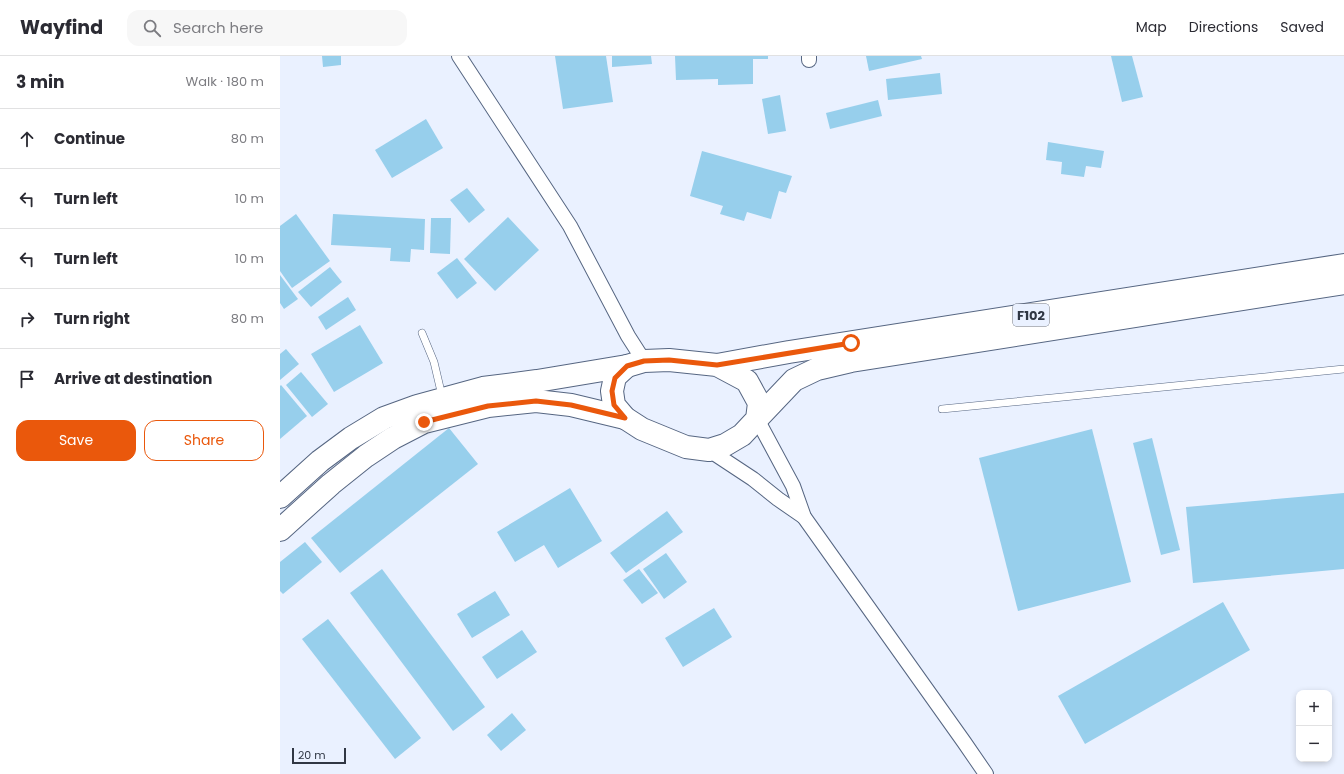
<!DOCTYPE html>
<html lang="en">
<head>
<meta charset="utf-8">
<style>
	:root { --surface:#fff; --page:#f7f7f7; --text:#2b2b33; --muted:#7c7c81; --line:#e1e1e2; --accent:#ea580c }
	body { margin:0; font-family:Poppins,sans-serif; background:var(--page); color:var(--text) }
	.controls { position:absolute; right:12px; bottom:12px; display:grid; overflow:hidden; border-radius:8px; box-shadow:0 2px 6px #0003 }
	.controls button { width:36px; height:36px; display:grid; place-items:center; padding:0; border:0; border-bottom:1px solid var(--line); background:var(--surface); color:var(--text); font:20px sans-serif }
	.scale { position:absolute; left:12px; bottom:10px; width:54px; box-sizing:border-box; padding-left:4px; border:2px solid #303744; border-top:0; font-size:11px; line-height:14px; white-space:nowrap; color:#303744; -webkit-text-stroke:3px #eaf1ff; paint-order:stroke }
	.stop { position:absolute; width:12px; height:12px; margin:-9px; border:3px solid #ea580c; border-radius:50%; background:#fff }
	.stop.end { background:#ea580c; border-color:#fff; box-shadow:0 1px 4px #0008 }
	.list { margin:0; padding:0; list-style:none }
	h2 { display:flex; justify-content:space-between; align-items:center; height:52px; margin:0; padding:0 16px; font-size:17px }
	h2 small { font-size:13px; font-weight:400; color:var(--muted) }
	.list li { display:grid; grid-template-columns:26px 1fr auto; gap:12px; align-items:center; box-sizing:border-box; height:60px; padding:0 16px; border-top:1px solid var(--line) }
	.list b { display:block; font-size:15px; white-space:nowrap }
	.list em { font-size:13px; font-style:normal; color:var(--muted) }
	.actions { display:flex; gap:8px; padding:12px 16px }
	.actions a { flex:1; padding:9px 0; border:1px solid var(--accent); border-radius:12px; text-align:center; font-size:14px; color:var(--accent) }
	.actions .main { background:var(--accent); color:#fff }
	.icon { flex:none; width:22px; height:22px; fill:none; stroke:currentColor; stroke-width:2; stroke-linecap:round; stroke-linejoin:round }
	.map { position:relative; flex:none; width:1064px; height:718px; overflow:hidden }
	header { display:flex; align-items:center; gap:24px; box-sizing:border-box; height:56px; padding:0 20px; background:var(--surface); border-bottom:1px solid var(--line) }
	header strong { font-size:19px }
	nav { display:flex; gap:22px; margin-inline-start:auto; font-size:14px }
	.search { width:280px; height:36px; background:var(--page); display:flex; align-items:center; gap:10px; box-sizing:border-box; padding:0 14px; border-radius:12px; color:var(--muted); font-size:15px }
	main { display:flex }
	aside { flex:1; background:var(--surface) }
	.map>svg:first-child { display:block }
	.building { fill:#97cfec }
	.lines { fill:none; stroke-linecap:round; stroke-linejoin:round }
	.lane-casing { stroke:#566682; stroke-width:8 }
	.street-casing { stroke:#566682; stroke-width:16 }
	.primary-casing { stroke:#566682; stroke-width:24 }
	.lane { stroke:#fff; stroke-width:7 }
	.street { stroke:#fff; stroke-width:14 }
	.primary { stroke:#fff; stroke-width:22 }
	.route { stroke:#ea580c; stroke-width:5 }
	.labels { text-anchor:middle; stroke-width:3; stroke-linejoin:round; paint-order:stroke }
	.shield { fill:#eaf1ff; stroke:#686f7c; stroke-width:1 }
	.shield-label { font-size:13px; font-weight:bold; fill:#303744 }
</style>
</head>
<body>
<header>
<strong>Wayfind</strong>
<div class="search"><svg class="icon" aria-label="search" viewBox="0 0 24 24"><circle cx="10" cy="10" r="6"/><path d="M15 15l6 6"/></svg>Search here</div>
<nav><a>Map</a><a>Directions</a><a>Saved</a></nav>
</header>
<main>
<aside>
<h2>3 min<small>Walk · 180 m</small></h2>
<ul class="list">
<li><svg class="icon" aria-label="ahead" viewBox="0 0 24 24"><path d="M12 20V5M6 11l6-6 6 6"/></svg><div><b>Continue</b></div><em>80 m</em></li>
<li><svg class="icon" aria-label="left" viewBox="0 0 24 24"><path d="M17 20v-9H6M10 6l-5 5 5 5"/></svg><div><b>Turn left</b></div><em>10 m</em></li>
<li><svg class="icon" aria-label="left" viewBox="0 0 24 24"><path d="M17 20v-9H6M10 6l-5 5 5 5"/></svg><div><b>Turn left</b></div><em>10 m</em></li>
<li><svg class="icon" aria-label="right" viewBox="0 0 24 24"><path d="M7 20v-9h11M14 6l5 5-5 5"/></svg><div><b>Turn right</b></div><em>80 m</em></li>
<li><svg class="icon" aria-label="arrive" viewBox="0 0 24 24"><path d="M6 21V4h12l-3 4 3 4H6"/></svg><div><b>Arrive at destination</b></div></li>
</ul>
<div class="actions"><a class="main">Save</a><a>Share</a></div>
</aside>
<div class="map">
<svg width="1064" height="718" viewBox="0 0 1064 718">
	<rect width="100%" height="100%" fill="#eaf1ff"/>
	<g class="building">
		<path d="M42 0H61V9L43 11Z"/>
		<path d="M275 0H326L333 46 283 53Z"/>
		<path d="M332 0H371L372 8 332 11Z"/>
		<path d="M395 0H488V3H473V28L438 29V23L396 24Z"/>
		<path d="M586 0H641L642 3 589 15Z"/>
		<path d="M831 0H852L863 41 842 46Z"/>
		<path d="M660 17 662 38 608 44 606 23Z"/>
		<path d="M500 39 506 75 488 78 482 43Z"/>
		<path d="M598 44 602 60 550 73 546 57Z"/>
		<path d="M146 63 163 92 112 122 95 94Z"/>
		<path d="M768 86 824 95 821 112 806 110 804 121 781 118 782 106 766 104Z"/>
		<path d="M422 95 512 120 506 137 499 135 491 163 467 156 464 165 440 158 443 150 410 140Z"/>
		<path d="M187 132 205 154 189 167 170 144Z"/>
		<path d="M16 158 50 205 12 232 0 215V170Z"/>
		<path d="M53 158 145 163 144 194 131 193 130 206 110 205 111 192 51 189Z"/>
		<path d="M228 161 259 194 215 235 184 203Z"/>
		<path d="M151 162H171L170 198 150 197Z"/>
		<path d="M177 202 197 227 177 243 157 217Z"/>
		<path d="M50 211 62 226 31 251 18 236Z"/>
		<path d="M0 219 18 243 4 253 0 247Z"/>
		<path d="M68 241 76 254 46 274 38 261Z"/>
		<path d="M80 269 103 307 54 336 31 298Z"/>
		<path d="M6 293 19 308 0 324V298Z"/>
		<path d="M21 316 48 348 32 361 6 329Z"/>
		<path d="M1 329 27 360 0 383V330Z"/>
		<path d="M169 372 198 408 60 517 31 482Z"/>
		<path d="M812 373 851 526 738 555 699 402Z"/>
		<path d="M872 382 900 494 881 499 853 387Z"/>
		<path d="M290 432 322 485 278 512 264 489 235 506 217 476Z"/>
		<path d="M1064 437V513L913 527 906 451Z"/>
		<path d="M387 455 403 476 346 517 330 497Z"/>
		<path d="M25 486 42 506 3 538 0 535V506Z"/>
		<path d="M386 497 407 526 384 543 363 513Z"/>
		<path d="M102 513 205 651 173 675 70 537Z"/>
		<path d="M359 513 378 537 362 548 343 524Z"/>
		<path d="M215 535 230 559 192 582 177 558Z"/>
		<path d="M943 546 970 594 805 688 778 640Z"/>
		<path d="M434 552 452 581 403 611 385 582Z"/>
		<path d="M48 563 141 682 115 703 22 583Z"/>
		<path d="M242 574 257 596 217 623 202 601Z"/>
		<path d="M232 657 246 674 221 695 207 679Z"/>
	</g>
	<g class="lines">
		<g class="lane-casing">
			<g id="lane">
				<path d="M142 277 154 306 162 340"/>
				<path d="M662 353 1064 313"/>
			</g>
		</g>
		<g class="street-casing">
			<g id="street">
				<path d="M179 0 290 170 348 280 364 305"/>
				<path d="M529 0V4"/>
				<path d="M477 363 513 430 524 461 684 686 706 718"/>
				<path d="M429 394 473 423 498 443 524 461"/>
			</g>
		</g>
		<g class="primary-casing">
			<g id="primary">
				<path d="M389 304 437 309 467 325 479 347 477 363 462 379 445 389 429 394 406 391 362 373 345 362 334 349 332 335 335 321 347 310 364 305Z"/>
				<path d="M437 309 509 296 1064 209"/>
				<path d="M477 363 514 324 537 313 571 305 1064 227"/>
				<path d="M0 441 40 405 71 382 104 362 137 350 203 332 257 325 347 310"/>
				<path d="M0 474 51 428 86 400 113 382 144 366 208 350 256 345 291 349 345 362"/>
			</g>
		</g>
		<use href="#lane" class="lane"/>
		<use href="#street" class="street"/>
		<use href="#primary" class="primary"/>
	</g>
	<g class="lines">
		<path class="route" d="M144 366 208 350 256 345 291 349 345 362 334 349 332 335 335 322 347 310 364 305 389 304 437 309 571 287"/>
	</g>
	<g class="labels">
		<rect class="shield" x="733" y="248" width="36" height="22" rx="3"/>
		<g class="shield-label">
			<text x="751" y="264">F102</text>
		</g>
	</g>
</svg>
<div class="controls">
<button>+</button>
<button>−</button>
</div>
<div class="scale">20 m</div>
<div class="stop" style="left:571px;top:287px"></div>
<div class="stop end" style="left:144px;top:366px"></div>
</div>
</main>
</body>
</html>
